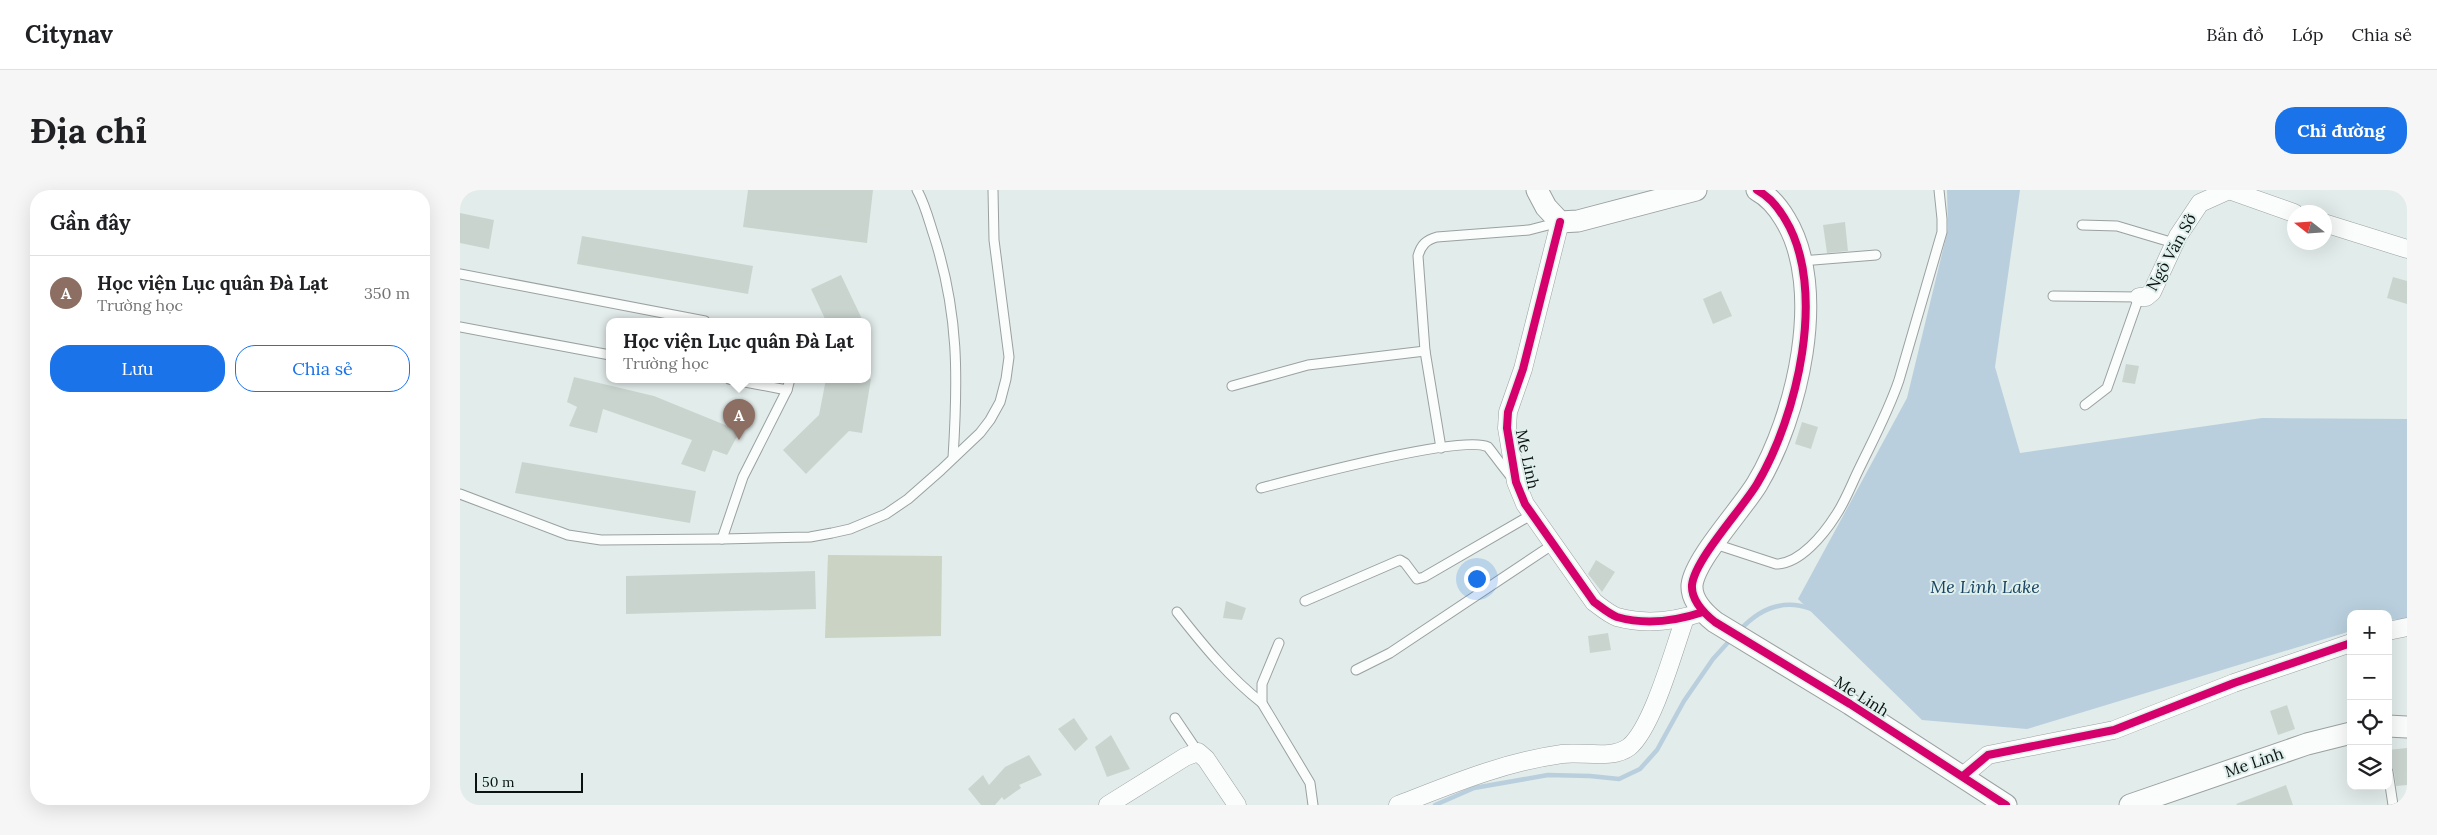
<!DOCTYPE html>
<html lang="vi">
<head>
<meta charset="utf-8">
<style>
	:root { --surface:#fff; --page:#f6f6f6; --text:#202124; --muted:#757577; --line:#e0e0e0; --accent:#1a73e8 }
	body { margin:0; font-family:Lora,serif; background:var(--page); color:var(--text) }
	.controls { position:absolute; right:15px; bottom:15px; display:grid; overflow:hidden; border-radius:10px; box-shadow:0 5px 20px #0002 }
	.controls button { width:45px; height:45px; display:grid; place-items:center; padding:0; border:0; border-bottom:1px solid var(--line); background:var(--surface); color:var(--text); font:25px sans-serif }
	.compass { position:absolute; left:1827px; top:15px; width:45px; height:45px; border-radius:50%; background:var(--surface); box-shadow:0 5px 20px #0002; rotate:287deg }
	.scale { position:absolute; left:15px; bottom:12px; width:108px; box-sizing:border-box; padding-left:5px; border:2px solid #0c1210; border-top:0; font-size:14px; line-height:18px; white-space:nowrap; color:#0c1210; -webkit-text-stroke:4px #dfefec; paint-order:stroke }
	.you { position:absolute; left:1016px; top:388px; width:18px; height:18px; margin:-12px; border:4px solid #fff; border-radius:50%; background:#1a73e8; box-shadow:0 0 0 8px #1a73e833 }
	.badge { display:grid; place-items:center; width:32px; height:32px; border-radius:50%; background:var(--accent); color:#fff; font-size:16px; font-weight:700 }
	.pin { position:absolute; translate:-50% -41px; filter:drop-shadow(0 1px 2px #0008) }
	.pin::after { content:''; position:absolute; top:26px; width:18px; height:15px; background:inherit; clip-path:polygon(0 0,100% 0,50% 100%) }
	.popup { position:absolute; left:146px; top:128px; width:265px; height:65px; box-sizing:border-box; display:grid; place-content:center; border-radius:10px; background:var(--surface); filter:drop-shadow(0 1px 4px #0005); font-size:16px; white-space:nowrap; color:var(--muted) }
	.popup b { font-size:19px; color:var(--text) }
	.popup::after { content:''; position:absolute; left:50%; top:100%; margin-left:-10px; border:10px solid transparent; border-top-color:var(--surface) }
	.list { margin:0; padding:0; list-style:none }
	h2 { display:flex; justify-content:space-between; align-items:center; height:65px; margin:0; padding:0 20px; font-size:21px }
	h2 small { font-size:16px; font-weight:400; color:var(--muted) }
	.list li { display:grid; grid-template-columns:32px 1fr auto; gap:15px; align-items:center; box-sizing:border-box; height:75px; padding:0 20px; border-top:1px solid var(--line) }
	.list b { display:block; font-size:19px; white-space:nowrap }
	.list p { margin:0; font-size:16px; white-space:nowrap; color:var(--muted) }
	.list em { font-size:16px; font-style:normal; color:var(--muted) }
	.actions { display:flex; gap:10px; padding:15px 20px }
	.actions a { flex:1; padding:11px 0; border:1px solid var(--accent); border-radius:20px; text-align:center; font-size:18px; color:var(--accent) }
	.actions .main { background:var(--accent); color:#fff }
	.icon { flex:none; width:28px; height:28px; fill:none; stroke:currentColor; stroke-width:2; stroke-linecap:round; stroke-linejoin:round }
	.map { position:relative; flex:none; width:1947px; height:615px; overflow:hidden; border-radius:20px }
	header { display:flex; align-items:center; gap:30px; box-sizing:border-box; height:70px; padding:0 25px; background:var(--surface); border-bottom:1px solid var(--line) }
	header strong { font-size:24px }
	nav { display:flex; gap:28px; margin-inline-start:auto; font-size:18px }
	.intro { display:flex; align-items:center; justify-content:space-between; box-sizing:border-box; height:120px; padding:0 30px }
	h1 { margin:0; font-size:35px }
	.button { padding:12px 22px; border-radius:20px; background:var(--accent); color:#fff; font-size:18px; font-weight:700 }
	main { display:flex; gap:30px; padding:0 30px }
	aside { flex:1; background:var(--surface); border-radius:20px; box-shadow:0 5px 20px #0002 }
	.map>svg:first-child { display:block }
	.green { fill:#cad3c4 }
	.water { fill:#b9cfdd }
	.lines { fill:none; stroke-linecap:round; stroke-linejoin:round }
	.stream { stroke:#b9cfdd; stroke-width:4.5 }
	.building { fill:#cad4cf }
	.service-casing { stroke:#9aa1a0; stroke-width:11 }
	.minor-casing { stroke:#9aa1a0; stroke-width:19 }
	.tertiary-casing { stroke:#9aa1a0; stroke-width:23 }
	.service { stroke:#fbfcfc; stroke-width:9 }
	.minor { stroke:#fbfcfc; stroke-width:18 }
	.tertiary { stroke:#fbfcfc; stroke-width:21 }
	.cycleway-casing { stroke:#dfefec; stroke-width:11 }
	.cycleway { stroke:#d6006c; stroke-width:8 }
	.labels { text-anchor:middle; stroke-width:4; stroke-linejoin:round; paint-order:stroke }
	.street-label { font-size:16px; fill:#0c1210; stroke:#dfefec }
	.water-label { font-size:18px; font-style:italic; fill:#174262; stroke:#dfefec }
</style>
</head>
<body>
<header>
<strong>Citynav</strong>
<nav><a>Bản đồ</a><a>Lớp</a><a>Chia sẻ</a></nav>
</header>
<div class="intro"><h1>Địa chỉ</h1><a class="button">Chỉ đường</a></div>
<main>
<aside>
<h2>Gần đây<small></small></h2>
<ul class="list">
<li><span class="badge" style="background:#8d6e63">A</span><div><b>Học viện Lục quân Đà Lạt</b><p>Trường học</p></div><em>350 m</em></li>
</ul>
<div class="actions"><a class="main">Lưu</a><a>Chia sẻ</a></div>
</aside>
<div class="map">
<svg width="1947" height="615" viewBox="0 0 1947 615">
	<rect width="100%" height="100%" fill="#e2ecea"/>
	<path class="green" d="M368 365 482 366 481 446 365 448Z"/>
	<path class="water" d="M1487 0H1560L1535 177 1560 263 1802 228 1947 229V429L1928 430V424H1891V441L1567 539 1462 530 1338 409 1447 208 1488 39Z"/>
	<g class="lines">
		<g class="stream">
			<path d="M1279 441C1299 419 1322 408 1351 419"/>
			<path d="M975 615 1014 598 1088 585 1130 586 1159 589 1180 579 1197 560 1224 511 1253 469 1272 448"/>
		</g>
	</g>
	<g class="building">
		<path d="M288 0H413L407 53 283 37Z"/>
		<path d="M0 23 34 30 29 59 0 53Z"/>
		<path d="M1385 32 1388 61 1367 63 1363 35Z"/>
		<path d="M122 46 293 76 288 104 117 74Z"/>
		<path d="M381 85 403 131H366L351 99Z"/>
		<path d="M1933 87 1947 91V114L1927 108Z"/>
		<path d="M1261 101 1272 126 1253 134 1243 109Z"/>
		<path d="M1666 174 1679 176 1675 194 1662 192Z"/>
		<path d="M114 187 194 206 280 241 267 265 253 260 245 282 221 274 232 250 143 219 137 243 109 236 117 217 107 212Z"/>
		<path d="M366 189H411L402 243 389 241 346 284 323 260 359 225Z"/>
		<path d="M1342 232 1358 237 1351 259 1335 254Z"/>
		<path d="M62 272 236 301 230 333 55 303Z"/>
		<path d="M1136 370 1155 382 1142 402 1128 384Z"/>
		<path d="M355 381 356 419 166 424V386Z"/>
		<path d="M766 411 786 418 782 430 763 428Z"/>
		<path d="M1148 443 1151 460 1130 463 1128 446Z"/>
		<path d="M1827 515 1835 539 1818 545 1810 521Z"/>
		<path d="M614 528 628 549 615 561 598 539Z"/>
		<path d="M651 545 670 579 647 587 635 557Z"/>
		<path d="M1947 558V595L1936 596 1934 581 1928 573V560Z"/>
		<path d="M569 565 582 585 559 595 561 598 544 610 542 607 535 615H521L508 599 523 585 529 595 545 577Z"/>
		<path d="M1826 595 1833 615H1777L1776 614Z"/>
	</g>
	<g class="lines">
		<g class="service-casing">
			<g id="service">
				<path d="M457 0C465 14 469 31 474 46 499 124 498 188 493 268"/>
				<path d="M1622 35 1657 36 1714 53"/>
				<path d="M1341 71 1416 65"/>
				<path d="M0 84 245 131"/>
				<path d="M1593 106 1679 107 1647 198 1625 215"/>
				<path d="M0 137 150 165"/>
				<path d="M269 189 327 200 330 189"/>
				<path d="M772 196 848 175 965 161"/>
				<path d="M981 258 965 161 958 66C961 55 966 50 977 47L1069 40 1100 32"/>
				<path d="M801 298C836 289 1003 244 1028 257 1030 259 1048 284 1054 290"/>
				<path d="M0 304 108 345 141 350 262 349 350 347 372 343 390 339 426 324 448 309 481 280 520 243 530 230 540 212 546 189 549 167 534 50 533 0"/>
				<path d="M262 349 283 287 327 200"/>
				<path d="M1255 354 1316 374C1340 374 1364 344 1376 325 1386 310 1392 293 1400 277 1414 248 1429 220 1439 190L1482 42V29L1479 0"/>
				<path d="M845 411 940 370 945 373 957 389 964 387 1071 325"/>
				<path d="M717 422C743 455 769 487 802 513"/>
				<path d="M819 453 802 494V513L850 593 853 615"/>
				<path d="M896 480 930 463 1092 355"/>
				<path d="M715 528 738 562"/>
				<path d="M1928 582 1933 615"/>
			</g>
		</g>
		<g class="minor-casing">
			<g id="minor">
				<path d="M1769 0 1834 23"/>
				<path d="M1100 32 1063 179 1048 222 1047 238 1056 292 1065 314 1134 412C1141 417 1149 424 1157 427 1185 435 1216 431 1243 422"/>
				<path d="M1864 33 1947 59"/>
				<path d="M1679 107H1686L1692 102 1718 46 1740 13 1769 0"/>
				<path d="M1928 441 1947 437"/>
				<path d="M1503 586 1528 565 1654 540 1774 493 1891 453"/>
				<path d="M648 615 725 567 738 562 746 569 777 615"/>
				<path d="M938 615C992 594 1044 572 1102 564 1122 561 1152 570 1169 557 1193 537 1214 459 1225 428"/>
			</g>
		</g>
		<g class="tertiary-casing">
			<g id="tertiary">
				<path d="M1077 0 1086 17 1100 32 1118 31 1236 0"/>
				<path d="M1297 0C1310 7 1318 17 1325 29 1368 99 1337 227 1297 294 1282 319 1235 369 1232 395 1231 410 1245 424 1255 432L1390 514 1546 615"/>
				<path d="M1928 536 1947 537"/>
				<path d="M1670 615 1847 554 1891 543"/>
			</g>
		</g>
		<use href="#service" class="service"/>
		<use href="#minor" class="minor"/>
		<use href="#tertiary" class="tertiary"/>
		<g class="cycleway-casing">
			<g id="cycleway">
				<path d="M1297 0C1310 7 1318 17 1325 29 1368 99 1337 227 1297 294 1282 319 1235 369 1232 395 1231 410 1245 424 1255 432L1390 514 1546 615"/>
				<path d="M1100 32 1063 179 1048 222 1047 238 1056 292 1065 314 1134 412C1141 417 1149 424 1157 427 1185 435 1216 431 1243 422"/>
				<path d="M1503 586 1528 565 1654 540 1774 493 1891 453"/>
			</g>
		</g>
		<use href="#cycleway" class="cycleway"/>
	</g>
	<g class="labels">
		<g class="street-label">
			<text transform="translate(1711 62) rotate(-61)" y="6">Ngô Văn Sở</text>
			<text transform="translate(1068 269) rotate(78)" y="6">Me Linh</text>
			<text transform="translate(1402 506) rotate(32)" y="6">Me Linh</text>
			<text transform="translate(1794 572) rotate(-19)" y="6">Me Linh</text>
		</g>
		<g class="water-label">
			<text x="1525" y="403">Me Linh Lake</text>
		</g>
	</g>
</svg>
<div class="controls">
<button>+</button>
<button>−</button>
<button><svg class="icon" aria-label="locate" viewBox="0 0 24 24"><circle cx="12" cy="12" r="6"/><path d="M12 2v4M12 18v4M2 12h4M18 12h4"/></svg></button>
<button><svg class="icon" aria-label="layers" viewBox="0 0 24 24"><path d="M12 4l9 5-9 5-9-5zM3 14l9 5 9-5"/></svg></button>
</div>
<svg class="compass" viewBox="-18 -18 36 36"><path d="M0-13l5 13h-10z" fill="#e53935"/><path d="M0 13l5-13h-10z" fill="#757577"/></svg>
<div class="scale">50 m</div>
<div class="you"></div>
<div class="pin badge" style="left:279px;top:250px;background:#8d6e63">A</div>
<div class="popup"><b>Học viện Lục quân Đà Lạt</b>Trường học</div>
</div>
</main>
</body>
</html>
